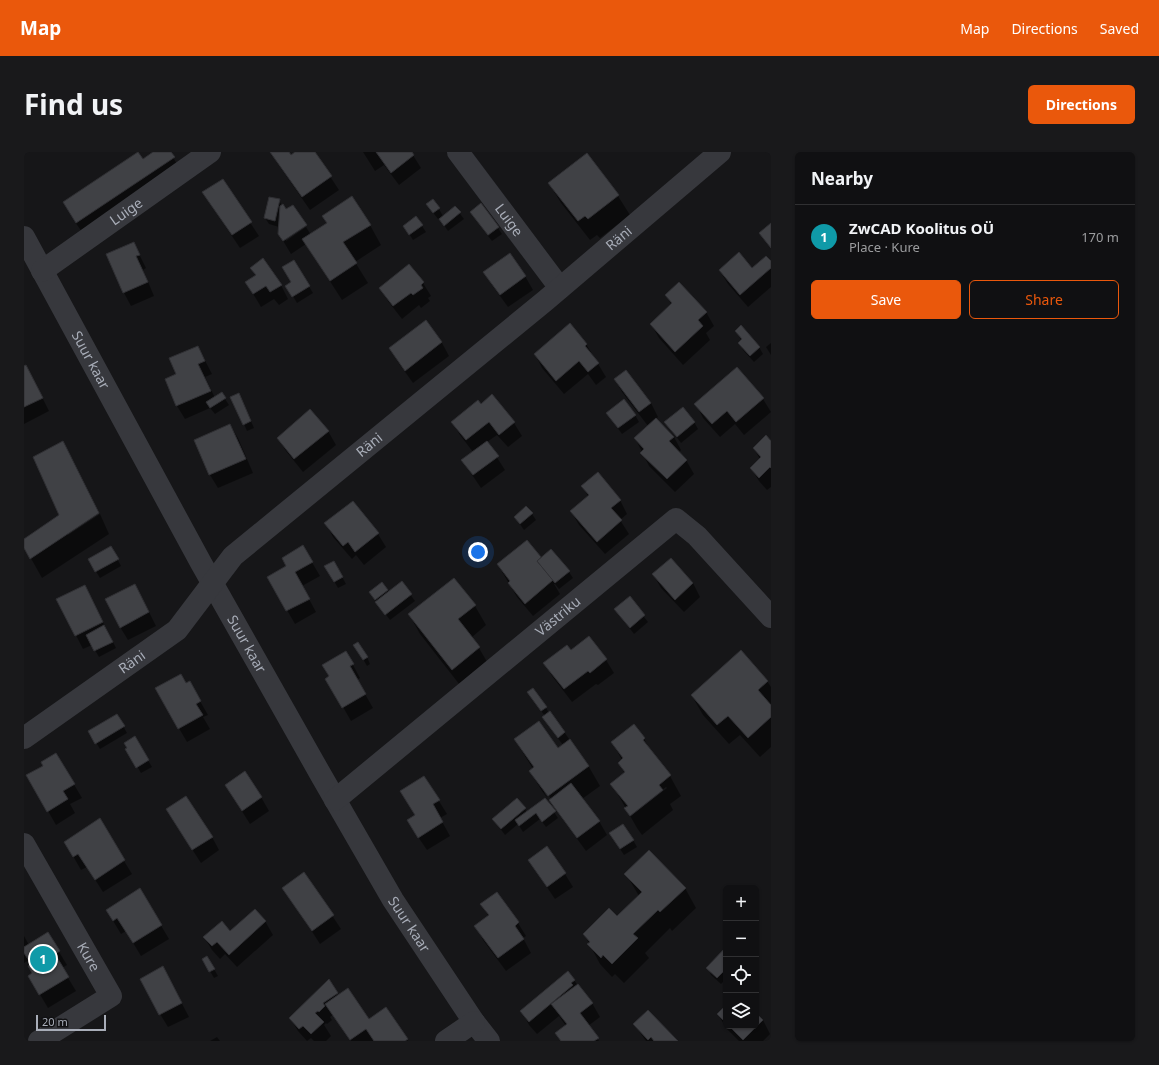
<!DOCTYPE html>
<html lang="en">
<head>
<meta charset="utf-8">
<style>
	:root { --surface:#101012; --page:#19191b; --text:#f1f3f6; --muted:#9c9d9f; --line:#303032; --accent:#ea580c }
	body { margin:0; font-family:"Noto Sans",sans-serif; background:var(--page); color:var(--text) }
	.controls { position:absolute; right:12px; bottom:12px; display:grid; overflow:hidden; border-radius:6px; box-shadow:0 1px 3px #0004 }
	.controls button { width:36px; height:36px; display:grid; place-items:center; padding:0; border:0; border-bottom:1px solid var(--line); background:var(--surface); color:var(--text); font:20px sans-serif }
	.scale { position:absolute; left:12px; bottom:10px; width:70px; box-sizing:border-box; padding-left:4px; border:2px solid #a8adb8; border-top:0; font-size:11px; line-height:14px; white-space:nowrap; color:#a8adb8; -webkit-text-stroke:3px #111113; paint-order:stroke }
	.you { position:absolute; left:454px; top:400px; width:14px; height:14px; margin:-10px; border:3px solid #fff; border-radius:50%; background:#1a73e8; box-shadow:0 0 0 6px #1a73e833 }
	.badge { display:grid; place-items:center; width:26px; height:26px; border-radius:50%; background:var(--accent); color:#fff; font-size:13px; font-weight:700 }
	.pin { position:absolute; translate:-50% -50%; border:2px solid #fff; box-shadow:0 1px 4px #0006 }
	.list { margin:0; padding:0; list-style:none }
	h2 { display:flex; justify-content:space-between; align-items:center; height:52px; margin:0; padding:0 16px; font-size:17px }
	h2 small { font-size:13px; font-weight:400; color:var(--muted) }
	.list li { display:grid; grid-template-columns:26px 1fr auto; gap:12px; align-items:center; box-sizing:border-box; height:64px; padding:0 16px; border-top:1px solid var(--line) }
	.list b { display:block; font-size:15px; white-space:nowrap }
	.list p { margin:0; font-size:13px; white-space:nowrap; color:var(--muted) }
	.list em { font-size:13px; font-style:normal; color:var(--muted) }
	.actions { display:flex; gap:8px; padding:12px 16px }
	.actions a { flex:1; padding:9px 0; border:1px solid var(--accent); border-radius:6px; text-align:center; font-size:14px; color:var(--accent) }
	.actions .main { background:var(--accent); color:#fff }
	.icon { flex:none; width:22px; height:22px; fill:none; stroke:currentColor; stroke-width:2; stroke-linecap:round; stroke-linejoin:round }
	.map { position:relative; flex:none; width:747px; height:889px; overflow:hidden; border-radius:6px }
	header { display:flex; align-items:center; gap:24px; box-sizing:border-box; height:56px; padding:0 20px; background:var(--accent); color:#fff }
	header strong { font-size:19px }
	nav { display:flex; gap:22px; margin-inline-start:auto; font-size:14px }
	.intro { display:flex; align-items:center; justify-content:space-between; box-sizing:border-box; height:96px; padding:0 24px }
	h1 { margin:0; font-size:28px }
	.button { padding:10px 18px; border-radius:6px; background:var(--accent); color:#fff; font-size:14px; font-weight:700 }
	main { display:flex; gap:24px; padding:0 24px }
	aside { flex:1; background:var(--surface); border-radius:6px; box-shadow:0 1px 3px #0004 }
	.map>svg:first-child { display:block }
	.shadow { fill:#0007; fill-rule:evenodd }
	.building { fill:#404145; stroke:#303034 }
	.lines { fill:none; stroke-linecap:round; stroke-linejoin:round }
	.minor { stroke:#37383d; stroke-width:22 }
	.labels { text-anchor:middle; stroke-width:4; stroke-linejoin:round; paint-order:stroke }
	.street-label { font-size:14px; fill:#a8adb8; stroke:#111113 }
</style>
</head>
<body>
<header>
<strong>Map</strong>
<nav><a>Map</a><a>Directions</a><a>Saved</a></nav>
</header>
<div class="intro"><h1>Find us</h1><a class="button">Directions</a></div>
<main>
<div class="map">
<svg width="747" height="889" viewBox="0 0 747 889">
	<rect width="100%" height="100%" fill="#161618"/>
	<g class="shadow">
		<path d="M128 0H146L161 26 65 90 51 70 118 8 129 2Z"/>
		<path d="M247 0H264L267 4 273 0H290L315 38 286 58 254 12Z"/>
		<path d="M339 0H387L397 16 375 33 360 13 351 19Z"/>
		<path d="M562 2 594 44 606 63 576 86 573 83 566 88 537 51 525 31Z"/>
		<path d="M198 28 235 84 216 96 179 41Z"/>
		<path d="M255 48 258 54 262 89 282 75 287 83 346 73 357 93 331 110 344 131 318 148 282 92 267 102 255 82V75L245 72 241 66Z"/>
		<path d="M431 55 440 67 424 79 415 66 414 67 407 58 415 57 419 64Z"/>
		<path d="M392 65 402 80 389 88 384 80Z"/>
		<path d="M474 76 478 82 468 89 464 84Z"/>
		<path d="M110 92 122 116 119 118 130 144 107 154 100 141Z"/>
		<path d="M269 109 289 141 273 151 263 134 268 131Z"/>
		<path d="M747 111V135L724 155 704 132 696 119 728 117Z"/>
		<path d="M385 113 399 131 407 144 404 146 406 149 397 156 395 153 378 167 364 149 356 136Z"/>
		<path d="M228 116 257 133 264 147 255 153 250 147 237 155 222 130 232 124Z"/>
		<path d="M461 120 501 124 509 138 484 155 468 133Z"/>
		<path d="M642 143 682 160 690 174 682 181 686 188 659 213 635 186 627 172 648 153Z"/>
		<path d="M402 170 418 191 425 204 389 231 374 210 366 197Z"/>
		<path d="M712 179 735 195 739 202 730 210 719 198 716 191 718 189Z"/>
		<path d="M747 191V203L742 195Z"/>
		<path d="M562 192 582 225 572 233 564 222 540 242 518 216 511 202Z"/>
		<path d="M174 195 188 222 181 225 191 246 197 241 205 253 191 262 186 256 161 267 153 254 142 227 154 222Z"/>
		<path d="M0 215 9 227 25 259 0 272Z"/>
		<path d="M601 219 627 251 634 265 631 267 650 285 657 298 655 301 662 308 670 322 651 340 625 314 611 286 624 274 598 240 591 227Z"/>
		<path d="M468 244 490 271 498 284 484 295 473 283 463 290 481 318 457 336 438 308 449 300 436 283 428 270 457 253Z"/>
		<path d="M739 247 747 260 720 283 711 272 696 285 679 266 672 252Z"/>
		<path d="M218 249 230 276 223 279 220 272Z"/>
		<path d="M611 263 615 270 598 282 587 267Z"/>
		<path d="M670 270 674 277 657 291 642 271Z"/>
		<path d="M206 273 214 286 229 321 194 336 186 323 171 288Z"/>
		<path d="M304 279 312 293 279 320 262 299 254 286Z"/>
		<path d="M747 290V335L743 338 735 329 727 316 736 307 730 297Z"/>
		<path d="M39 291 50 310 75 360 44 380V383L76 362 85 382 18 426 0 394V389L36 363Z"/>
		<path d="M559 335 596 348 603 362 596 368 605 382 581 402 555 373 547 359 564 344Z"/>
		<path d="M508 362 512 368 500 378 491 365Z"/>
		<path d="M302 372 354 382 362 395 340 413 332 403 328 407 309 385Z"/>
		<path d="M87 395 97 414 76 426 65 408Z"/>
		<path d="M279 395 296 424 278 434 292 460 271 472 244 425 264 414Z"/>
		<path d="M516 405 545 420 549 426 535 437 531 432H530L536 442 509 464 493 445 474 413Z"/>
		<path d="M647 407 669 431 676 445 660 460 637 436 629 422Z"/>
		<path d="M310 410 322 432 314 436 302 415Z"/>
		<path d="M378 431 391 449 366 468 346 441 358 432 365 441Z"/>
		<path d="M61 435 92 496 75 505 68 493 59 497 34 448Z"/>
		<path d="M118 446 132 474 104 488 96 475Z"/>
		<path d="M605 446 624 470 610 482 591 457Z"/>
		<path d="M451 454 462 473 447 486 455 496 466 515 439 537 396 482 385 462Z"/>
		<path d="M565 485 582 508 590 521 574 533 572 532 548 550 528 524 521 511 546 499Z"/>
		<path d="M331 493 343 505 346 512 343 514Z"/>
		<path d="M322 500 336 526 333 528 349 556 327 569 303 527 306 525Z"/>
		<path d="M743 529 747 535V595L736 605 716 583 705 592 679 563 668 544Z"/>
		<path d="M165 530 184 563 179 565 186 577 163 590 132 537 162 532Z"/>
		<path d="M508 547 522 556 525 561 526 560 565 615 576 634 558 647 575 669 583 683 562 699 518 639 506 619 509 617 491 588 534 597 539 593 523 572 521 564ZM522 639 527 647V649H525L520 640Z"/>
		<path d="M93 563 103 581 76 597 65 579Z"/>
		<path d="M610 573 620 587 631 606 646 624 657 644 646 652 649 658 618 683 613 676 588 632 601 622 595 611 598 608 588 590ZM642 635 643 636 607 664V662Z"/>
		<path d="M111 586 128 615 117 621 103 597Z"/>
		<path d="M32 602 58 646 46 652 51 661 32 673 4 624 20 614Z"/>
		<path d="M400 625 423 662 416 666 426 684 403 698 392 682V664Z"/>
		<path d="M202 634 237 645 245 659 226 672Z"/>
		<path d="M521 647 534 666 522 675 516 667 499 680 494 672 481 683 469 667 501 657 503 661Z"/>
		<path d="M75 668 108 722 79 740 63 715 57 718 41 690Z"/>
		<path d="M151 671 188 685 195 698 177 711Z"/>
		<path d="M590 688H609L613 695 600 703Z"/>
		<path d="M505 709 541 722 549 735 531 747Z"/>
		<path d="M280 721 317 777 296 792 260 736Z"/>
		<path d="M602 722 661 736 672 756 648 779 646 776 621 801 625 806 600 831 591 822 588 825 576 812 560 782 593 766 615 744Z"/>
		<path d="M116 738 145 787 117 804 102 779 97 782 83 759Z"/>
		<path d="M458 753 494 771 502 784 499 786 507 801 482 819 459 788 452 774 465 765Z"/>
		<path d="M241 769 249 783 213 815 201 802 196 807 188 798 180 785 206 780Z"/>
		<path d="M24 782 43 813 38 816 52 839 24 856 5 824 9 822 8 813 5 808 0 811V784L5 793Z"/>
		<path d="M702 797V827L697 832 687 823 684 816Z"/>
		<path d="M183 805 194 824 190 826 179 807Z"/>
		<path d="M544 821 568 851 576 865 564 874 575 889H537L532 882 542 874 535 864 513 882 505 873 498 859Z"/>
		<path d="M146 829 165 865 144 875 136 862Z"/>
		<path d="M305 829 314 844 345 868 362 857 384 889H327L309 863 306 865 308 868 303 872 302 871 300 873 307 884 302 889H290L287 886 283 889 274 879 266 866Z"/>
		<path d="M702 854V874H732V862L739 868 746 882 739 889H715L702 876 694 862Z"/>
		<path d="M610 872 652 889H622Z"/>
		<path d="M193 885 196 889H186Z"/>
	</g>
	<g class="building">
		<path d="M114 0 119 7 129 0H147L151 5 52 71 39 50Z"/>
		<path d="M246 0H265L267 3 271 0H291L308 24 278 45Z"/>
		<path d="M352 0H388L390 3 367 21Z"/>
		<path d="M563 1 595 43 564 67 561 64 554 69 524 31Z"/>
		<path d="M199 27 228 70 208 83 178 40Z"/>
		<path d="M328 44 347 73 319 90 333 111 306 129 278 87 303 71 298 64Z"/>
		<path d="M245 45 256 47 251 69 240 66Z"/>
		<path d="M409 47 416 56 409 61 402 52Z"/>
		<path d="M457 51 475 75 464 83 446 60Z"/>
		<path d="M259 52 262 57 269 53 283 73 259 89 254 82 256 54Z"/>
		<path d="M431 54 437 60 420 74 415 67Z"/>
		<path d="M392 64 399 73 385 83 379 74Z"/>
		<path d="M747 71V96L735 81Z"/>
		<path d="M110 90 116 103 112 104 124 130 99 141 82 102Z"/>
		<path d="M715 100 728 116 742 104 747 109V116L716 143 695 118Z"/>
		<path d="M486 101 502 124 476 143 459 120Z"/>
		<path d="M239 106 258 133 246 140 242 134 229 142 221 130 232 123 226 116Z"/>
		<path d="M270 108 286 134 268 145 261 134 267 130 258 115Z"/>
		<path d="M385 112 400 130 397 133 399 136 389 143 387 141 369 154 355 136Z"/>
		<path d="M655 130 683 160 674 168 679 174 651 200 626 172 648 151 641 143Z"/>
		<path d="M402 168 418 190 381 219 365 196Z"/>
		<path d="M546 171 563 192 561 194 575 211 564 220 555 209 532 229 510 202Z"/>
		<path d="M717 173 736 195 726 204 714 191 718 187 711 179Z"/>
		<path d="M174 194 181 209 174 212 187 239 152 254 141 227 152 222 145 206Z"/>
		<path d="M2 213 19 246 0 255V214Z"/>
		<path d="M713 215 740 246 712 270 703 259 688 272 670 252Z"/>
		<path d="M602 218 627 251 615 260 590 227Z"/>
		<path d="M198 240 202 246 186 256 182 250Z"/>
		<path d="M215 241 227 269 219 273 206 245Z"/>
		<path d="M468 242 491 270 475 283 465 270 442 288 427 270 454 248 457 252Z"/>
		<path d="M600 247 612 263 594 276 582 261Z"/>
		<path d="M659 255 671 270 653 285 640 270Z"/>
		<path d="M286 257 305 279 270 307 253 286Z"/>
		<path d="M632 266 650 285 645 289 663 308 643 327 616 301 620 297 610 286Z"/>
		<path d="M206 272 222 307 185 323 170 288Z"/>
		<path d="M742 283 747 289V316L746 315 735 326 726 316 737 305 729 296Z"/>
		<path d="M39 289 75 361 6 407 0 396V387L35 363 9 305Z"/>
		<path d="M463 289 475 304 449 323 437 308Z"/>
		<path d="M574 320 597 348 587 356 598 368 573 390 546 359 565 343 557 334Z"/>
		<path d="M329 349 355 381 331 400 324 390 319 394 300 371Z"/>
		<path d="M502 354 509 361 496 372 490 365Z"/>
		<path d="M503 388 517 405 513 409 529 428 501 452 484 431 486 429 473 412Z"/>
		<path d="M279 393 289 410 271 420 286 447 262 459 243 425 262 414 258 406Z"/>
		<path d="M87 394 95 407 71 420 64 407Z"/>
		<path d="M527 397 546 419 531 431 513 409Z"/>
		<path d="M647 406 669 431 651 448 628 422Z"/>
		<path d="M310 409 319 425 310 430 300 414Z"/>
		<path d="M430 426 452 453 434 467 456 495 428 518 384 462Z"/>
		<path d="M378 429 388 442 361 463 351 450Z"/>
		<path d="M358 430 364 438 351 448 345 440Z"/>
		<path d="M111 432 125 460 96 476 81 447Z"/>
		<path d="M61 433 79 470 51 484 32 447Z"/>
		<path d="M606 444 621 463 606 476 590 457Z"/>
		<path d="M80 473 89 490 70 499 62 483Z"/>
		<path d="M565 484 583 507 566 521 564 519 540 537 519 511 543 493 547 498Z"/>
		<path d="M334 490 344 505 339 508 329 493Z"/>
		<path d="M717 498 744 529 734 538 747 553V565L724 586 704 564 693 573 667 543Z"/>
		<path d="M322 499 330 512 326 514 342 542 318 556 301 527 305 524 298 513Z"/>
		<path d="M157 522 162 531 166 529 177 549 172 552 179 563 154 577 131 536Z"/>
		<path d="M509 536 523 555 517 559 503 540Z"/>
		<path d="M526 559 541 580 534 586 518 565Z"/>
		<path d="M93 562 101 574 71 592 64 579Z"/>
		<path d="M515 569 534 596 546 587 565 614 524 644 505 619 510 615 490 587Z"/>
		<path d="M610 572 621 586 619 588 647 623 635 633 639 638 606 664 600 656 604 654 586 632 601 620 594 611 599 606 587 590Z"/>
		<path d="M111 584 125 608 112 616 101 597 103 596 100 591Z"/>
		<path d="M32 601 51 632 39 639 44 647 23 660 2 623 19 614 17 610Z"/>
		<path d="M221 619 238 645 218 659 201 633Z"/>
		<path d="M400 624 416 648 409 652 419 670 394 686 383 668 391 663 376 639Z"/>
		<path d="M547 631 576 669 553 686 525 648Z"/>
		<path d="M162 644 189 685 168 698 142 657Z"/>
		<path d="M493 646 502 656 477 677 468 667Z"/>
		<path d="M521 646 532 659 518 670 512 661 495 674 491 668Z"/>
		<path d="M76 666 101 708 71 728 54 702 49 705 40 690Z"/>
		<path d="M599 672 610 688 596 697 585 681Z"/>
		<path d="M523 694 542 721 523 735 504 708Z"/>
		<path d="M625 698 662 736 636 760 634 758 609 782 614 786 588 812 579 803 577 806 563 792 566 790 559 782 585 756 593 764 618 740 600 722Z"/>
		<path d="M280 720 310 763 288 779 258 736Z"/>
		<path d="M116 736 138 773 109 791 93 766 89 769 82 758Z"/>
		<path d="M473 740 495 770 491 774 500 787 474 806 450 774 465 763 456 752Z"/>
		<path d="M231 757 242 769 205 803 193 790 188 794 179 785 198 769 206 779Z"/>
		<path d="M24 780 36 799 31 802 45 825 15 843 4 824 8 821 4 814 7 812 0 801V795Z"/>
		<path d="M702 795V817L693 826 682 816Z"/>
		<path d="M183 804 191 817 185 820 178 807Z"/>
		<path d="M139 814 158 851 135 863 116 827Z"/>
		<path d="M544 819 551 828 547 831 549 833 505 870 496 859Z"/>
		<path d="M305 827 314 841 299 851 301 854 295 860 294 859 291 861 300 870 287 882 279 874 275 877 265 866Z"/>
		<path d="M554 832 569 851 556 861 575 886 570 889H537L531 881 543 872 527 852Z"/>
		<path d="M324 836 345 867 362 855 384 887 381 889H350L342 877 326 888 301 852Z"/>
		<path d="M702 853V871L693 862Z"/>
		<path d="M624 858 654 889H630L627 885 624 888 609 872Z"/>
		<path d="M732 861 739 868 719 888 705 874H732Z"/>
	</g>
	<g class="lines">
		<g class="minor">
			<path id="s1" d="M434 0 536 136"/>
			<path id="s2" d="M0 85 177 411 298 625 369 748 450 870 465 889"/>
			<path id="s3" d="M18 119 186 0"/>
			<path id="s4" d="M0 586 153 478 209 404 521 149 696 0"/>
			<path id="s5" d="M311 648 652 367 673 384 747 465"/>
			<path id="s6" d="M0 692 87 844 15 889"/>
			<path d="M422 889 450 870"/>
		</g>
	</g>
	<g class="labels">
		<g class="street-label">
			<text dy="5" stroke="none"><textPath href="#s3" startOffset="103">Luige</textPath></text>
			<text dy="5" stroke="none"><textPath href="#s1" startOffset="85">Luige</textPath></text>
			<text dy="5" stroke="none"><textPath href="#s4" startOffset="780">Räni</textPath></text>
			<text dy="5" stroke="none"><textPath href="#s2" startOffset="140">Suur kaar</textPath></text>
			<text dy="5" stroke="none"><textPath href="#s4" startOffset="456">Räni</textPath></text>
			<text dy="5" stroke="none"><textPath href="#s5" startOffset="289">Västriku</textPath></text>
			<text dy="5" stroke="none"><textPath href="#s2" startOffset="464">Suur kaar</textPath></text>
			<text dy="5" stroke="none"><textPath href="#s4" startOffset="132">Räni</textPath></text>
			<text dy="5" stroke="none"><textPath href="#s2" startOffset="788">Suur kaar</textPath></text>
			<text dy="5" stroke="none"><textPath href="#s6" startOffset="130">Kure</textPath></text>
		</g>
	</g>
</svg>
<div class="controls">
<button>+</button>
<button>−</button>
<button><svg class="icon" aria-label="locate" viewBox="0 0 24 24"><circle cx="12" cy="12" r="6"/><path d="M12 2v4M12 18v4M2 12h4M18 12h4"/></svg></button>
<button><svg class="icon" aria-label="layers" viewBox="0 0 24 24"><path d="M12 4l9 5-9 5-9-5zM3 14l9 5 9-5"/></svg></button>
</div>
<div class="scale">20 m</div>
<div class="you"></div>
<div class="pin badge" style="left:19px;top:807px;background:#0f9aa8">1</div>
</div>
<aside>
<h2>Nearby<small></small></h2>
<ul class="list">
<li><span class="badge" style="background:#0f9aa8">1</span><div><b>ZwCAD Koolitus OÜ</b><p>Place · Kure</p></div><em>170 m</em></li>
</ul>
<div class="actions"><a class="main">Save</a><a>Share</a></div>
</aside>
</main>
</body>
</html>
